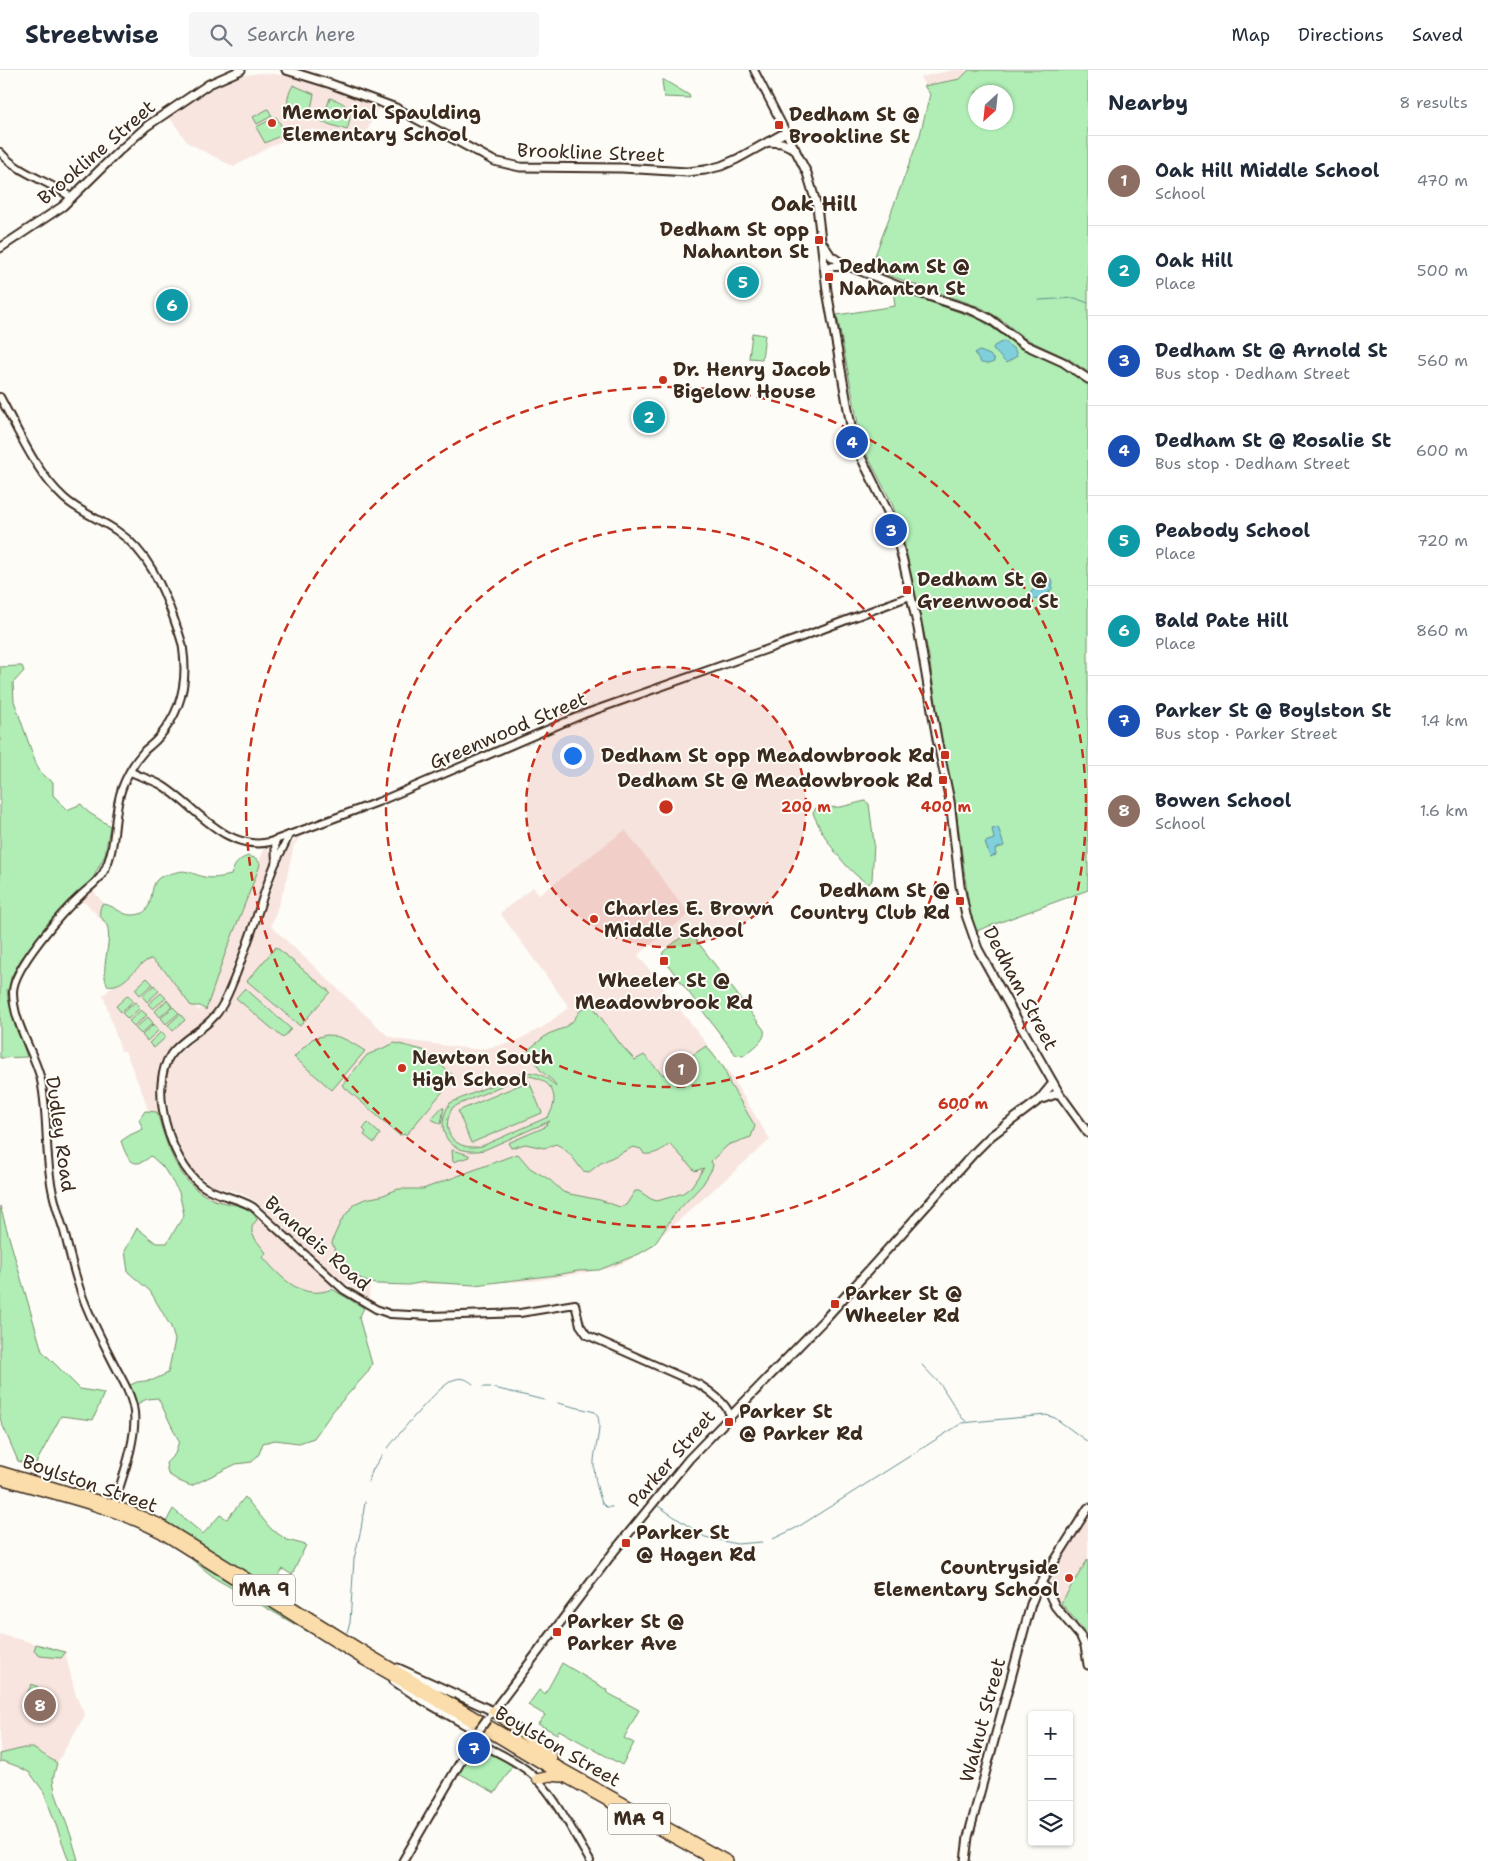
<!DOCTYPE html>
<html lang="en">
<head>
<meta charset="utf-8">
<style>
	:root { --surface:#fff; --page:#f6f6f7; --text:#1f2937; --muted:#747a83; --line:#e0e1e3; --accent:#c8321e }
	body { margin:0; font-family:"Shantell Sans",sans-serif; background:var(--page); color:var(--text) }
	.controls { position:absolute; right:15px; bottom:15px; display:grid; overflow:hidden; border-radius:5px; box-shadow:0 1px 4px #0004 }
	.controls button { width:45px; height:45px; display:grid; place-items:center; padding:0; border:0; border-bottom:1px solid var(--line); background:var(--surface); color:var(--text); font:25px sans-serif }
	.compass { position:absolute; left:968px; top:15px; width:45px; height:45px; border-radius:50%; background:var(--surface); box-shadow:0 1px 4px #0004; rotate:207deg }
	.you { position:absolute; left:572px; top:685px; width:18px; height:18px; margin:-12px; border:4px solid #fff; border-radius:50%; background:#1a73e8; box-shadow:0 0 0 8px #1a73e833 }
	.badge { display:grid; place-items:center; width:32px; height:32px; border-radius:50%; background:var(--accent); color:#fff; font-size:16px; font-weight:700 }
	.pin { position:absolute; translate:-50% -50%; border:2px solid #fff; box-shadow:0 1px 5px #0006 }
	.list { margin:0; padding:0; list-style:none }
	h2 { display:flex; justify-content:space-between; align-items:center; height:65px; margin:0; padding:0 20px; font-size:21px }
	h2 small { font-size:16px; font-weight:400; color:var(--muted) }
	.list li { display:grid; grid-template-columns:32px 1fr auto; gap:15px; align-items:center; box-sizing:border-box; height:90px; padding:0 20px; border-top:1px solid var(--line) }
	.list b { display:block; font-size:19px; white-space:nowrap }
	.list p { margin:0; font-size:16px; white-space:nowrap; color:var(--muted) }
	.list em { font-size:16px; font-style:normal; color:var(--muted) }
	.icon { flex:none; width:28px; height:28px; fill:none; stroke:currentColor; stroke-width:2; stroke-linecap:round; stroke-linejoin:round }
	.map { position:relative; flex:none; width:1088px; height:1791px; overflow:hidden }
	header { display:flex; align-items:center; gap:30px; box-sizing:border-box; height:70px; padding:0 25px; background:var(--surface); border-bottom:1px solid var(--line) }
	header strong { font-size:24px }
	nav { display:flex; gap:28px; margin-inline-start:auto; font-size:18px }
	.search { width:350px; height:45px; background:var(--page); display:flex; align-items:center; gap:12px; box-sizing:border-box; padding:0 18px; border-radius:5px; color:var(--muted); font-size:19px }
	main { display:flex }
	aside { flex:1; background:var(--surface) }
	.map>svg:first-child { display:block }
	.built { fill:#f8e5e0 }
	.green { fill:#b0eeb5; stroke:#768c6a; fill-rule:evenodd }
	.water { fill:#7fcfdc; stroke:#648d90 }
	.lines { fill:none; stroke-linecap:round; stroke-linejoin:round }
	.stream { stroke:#648d90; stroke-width:1 }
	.tertiary-casing { stroke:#3b2a1e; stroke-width:10 }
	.secondary-casing { stroke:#3b2a1e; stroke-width:11 }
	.trunk-casing { stroke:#3b2a1e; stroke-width:12 }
	.tertiary { stroke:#fdfcf7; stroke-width:6 }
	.secondary { stroke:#fdfcf7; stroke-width:7 }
	.trunk { stroke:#fbddab; stroke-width:9 }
	.secondary-bridge-casing { stroke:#3b2a1e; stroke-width:11; stroke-linecap:butt }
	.secondary-bridge { stroke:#fdfcf7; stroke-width:7 }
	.ring { fill:none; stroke:#c8321e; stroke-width:2.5; stroke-dasharray:9 6 }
	.poi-dot { fill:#c8321e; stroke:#fdfcf7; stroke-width:2 }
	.labels { text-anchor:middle; stroke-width:4; stroke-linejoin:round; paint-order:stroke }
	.shield { fill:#fdfcf7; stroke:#75695f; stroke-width:1 }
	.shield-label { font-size:18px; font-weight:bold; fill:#3b2a1e }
	.poi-label { font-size:19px; font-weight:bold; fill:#3b2a1e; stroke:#fdfcf7; text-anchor:start }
	.street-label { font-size:19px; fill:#3b2a1e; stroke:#fdfcf7 }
	.quarter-label { font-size:21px; font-weight:bold; fill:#3b2a1e; stroke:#fdfcf7 }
	.centre { fill:#c8321e; stroke:#fdfcf7; stroke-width:2.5 }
	.ring-label { font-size:15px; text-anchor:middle; font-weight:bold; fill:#c8321e; stroke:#fdfcf7; stroke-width:4; stroke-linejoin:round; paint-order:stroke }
</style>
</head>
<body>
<header>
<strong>Streetwise</strong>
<div class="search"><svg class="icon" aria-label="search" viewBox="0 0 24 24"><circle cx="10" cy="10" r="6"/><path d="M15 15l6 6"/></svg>Search here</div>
<nav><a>Map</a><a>Directions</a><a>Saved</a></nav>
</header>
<main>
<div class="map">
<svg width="1088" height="1791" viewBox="0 0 1088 1791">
	<rect width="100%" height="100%" fill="#fdfcf7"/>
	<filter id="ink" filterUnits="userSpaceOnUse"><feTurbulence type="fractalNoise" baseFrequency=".02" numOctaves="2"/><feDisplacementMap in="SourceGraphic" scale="10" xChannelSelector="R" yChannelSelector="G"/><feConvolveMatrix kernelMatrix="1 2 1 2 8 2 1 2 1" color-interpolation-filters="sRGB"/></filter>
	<g filter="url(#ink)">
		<g class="built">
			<path d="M953 0H1005L930 24 920 7Z"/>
			<path d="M259 3 274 4 291 7 379 36 362 71 312 59 269 77 234 97 188 73 169 47 222 13 242 6Z"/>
			<path d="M625 760 689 844 638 885 729 1003 770 1070 645 1180 628 1191 611 1198 534 1211 447 1214H370L369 1229 332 1203 257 1132 241 1123 213 1116 193 1101 182 1082 171 1054 166 1017 167 1003 175 986 212 956 227 936 286 781 296 769 301 766 294 775 285 816 271 856 388 966 402 970 473 979 487 978 514 972 543 957 569 937 500 843 533 817 539 825Z"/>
			<path d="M267 778 272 784 270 797 224 921 213 941 206 949 174 973 164 985 158 998 157 1008 158 1035 166 1070 179 1098 188 1109 206 1123 238 1132 257 1145 333 1216 318 1225 303 1221 288 1212 277 1210 161 1085 144 1027 125 981H121L103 925 139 893 87 834 80 831 93 818 95 823 123 856 199 941 264 779Z"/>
			<path d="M1088 1448V1569L1083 1559 1056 1527 1050 1512 1052 1506Z"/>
			<path d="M0 1564 65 1582 76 1626 85 1645 57 1693 41 1682 31 1678 14 1680 0 1684Z"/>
		</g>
		<g class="green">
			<path d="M969 0H1088V302L1069 289 1024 268 1002 250 980 237 870 199 920 65 930 24 924 16 960 9ZM976 22H1006V52H976Z"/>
			<path d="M662 10H664L689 25 690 28 664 27Z"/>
			<path d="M293 15 314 24 310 44H295C284 34 287 27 293 15Z"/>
			<path d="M330 28C349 34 354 40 347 60L322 52Z"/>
			<path d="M268 39 272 46 257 54 253 47Z"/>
			<path d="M276 47 286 63 265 73 256 57Z"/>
			<path d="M893 219 979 249 1021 277 1071 301 1088 315V820L976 861 970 844 956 740 941 668 929 586 903 467 892 433 867 385 861 369 837 245 895 236Z"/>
			<path d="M752 263 765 265 762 289 749 288Z"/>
			<path d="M18 596H22L24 601 13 613 14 631 35 691 41 704 53 712V725L67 740 81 734 88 742 110 756 105 785 92 810 65 836 21 889 11 907 9 920 7 919 8 929 27 987 0 988V597Z"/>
			<path d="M865 731 869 734 874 773 872 810 869 814C846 802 822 766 813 743L816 738 841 737Z"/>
			<path d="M249 786 257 789 260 794 259 798 225 884 206 940 200 936H191L166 902 151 889C135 894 126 919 107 915 100 898 111 877 108 859 106 848 95 848 102 834 113 834 121 845 131 845 156 846 148 822 156 811 160 805 171 804 177 802 187 799 195 805 204 807 213 809 222 807 231 805 234 795 239 788 249 786Z"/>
			<path d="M685 864H689L694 867 764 960C767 970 751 980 743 986L736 985 662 887 663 882Z"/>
			<path d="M276 877 330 922 300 956 247 911Z"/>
			<path d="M147 908 153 914 140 925 135 919Z"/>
			<path d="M154 915 159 921 147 932 142 926Z"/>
			<path d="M245 918 291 959 283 968 236 928Z"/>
			<path d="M161 923 166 928 153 939 148 934Z"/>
			<path d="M128 925 133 931 121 942 116 936Z"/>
			<path d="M167 930 172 936 160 947 155 941Z"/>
			<path d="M135 932 140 938 128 949 122 943Z"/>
			<path d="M591 934 621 975 635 990 644 985 663 1005 706 976 724 998 730 1014 755 1056 751 1067 728 1075 711 1091 713 1095 712 1099 703 1114 673 1146 657 1171 651 1177 639 1184 599 1200 578 1201 556 1205 474 1215 425 1212 408 1215 377 1214 369 1213 353 1204 346 1197 335 1180 332 1173 334 1166 341 1151 354 1134 365 1129 381 1126 398 1119H423L514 1085 518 1084 530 1098 550 1110 563 1122 570 1124 600 1130 620 1137 626 1135 635 1121H639L651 1129 657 1131 671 1127 683 1123 691 1117 704 1098 695 1101 670 1074C662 1080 655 1085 644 1084L641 1079 633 1077 601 1093 589 1102 583 1101C574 1090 569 1080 556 1074L544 1078 525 1074 511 1078 508 1073 543 1058 550 1051 484 1080C451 1087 432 1062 450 1033L518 1004C535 1000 544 1004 556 1017L553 1011 541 1001 528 980 548 964 564 958 572 952 580 941ZM529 1006C552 1010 561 1027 548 1047L482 1076C455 1082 438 1061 453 1037L519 1008Z"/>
			<path d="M173 937 179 943 166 954 161 948Z"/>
			<path d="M141 940 147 945 134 956 129 951Z"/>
			<path d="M180 944 185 950 173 961 168 955Z"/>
			<path d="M148 947 153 953 141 964 135 958Z"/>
			<path d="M154 954 159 960 147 971 142 965Z"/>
			<path d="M161 962 166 967 154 978 149 973Z"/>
			<path d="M326 965C341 965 352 973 365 981L332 1020 294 987 312 969Z"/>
			<path d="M395 973 423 980 455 1007 407 1064 399 1065 342 1015 367 985Z"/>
			<path d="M529 1011 542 1043 471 1073 458 1041Z"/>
			<path d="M442 1037 444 1038 441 1054 431 1049Z"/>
			<path d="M145 1041 157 1042C165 1070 174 1101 197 1120 204 1125 212 1130 221 1132 233 1135 252 1136 257 1150 244 1162 259 1172 266 1183L263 1187C281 1208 302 1231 332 1219L364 1238 359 1248 372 1294 367 1303 333 1341 314 1368 299 1373 275 1370 263 1373 259 1384 252 1392 236 1394 191 1416 179 1411 168 1404 166 1393 175 1384 179 1371 158 1328 147 1329 135 1335 128 1316 137 1312 153 1310 168 1303 175 1270 171 1257 150 1221 128 1202 125 1181 137 1158 156 1173H167L184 1145 179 1122 163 1097 151 1086C132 1102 127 1088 121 1071L130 1065 143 1059 139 1050Z"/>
			<path d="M368 1053 380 1064 374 1073 364 1065 366 1062 363 1059Z"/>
			<path d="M452 1080 469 1085V1087L453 1092Z"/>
			<path d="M0 1136 42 1281 80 1319 104 1323 93 1350 61 1346 34 1397 18 1391 0 1349Z"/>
			<path d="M245 1427 271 1459 287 1470 306 1475 292 1505 283 1499 269 1518 166 1452 173 1439 203 1464 220 1445 227 1449Z"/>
			<path d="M174 1475 309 1561 310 1563 216 1509Z"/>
			<path d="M1088 1489V1569L1083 1559 1061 1533Z"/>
			<path d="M36 1574 65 1582V1583L61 1588 40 1586 34 1581Z"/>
			<path d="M562 1593 607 1620 606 1622 639 1640 624 1668 634 1673 622 1695 559 1660 557 1664 538 1654 545 1645 528 1635 539 1620 545 1624Z"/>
			<path d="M32 1614 38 1617 30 1631 24 1628Z"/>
			<path d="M475 1677 482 1678 513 1695 495 1723 457 1702Z"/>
			<path d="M24 1678H33L57 1693 53 1709 55 1722 71 1766 78 1790 69 1791 44 1722 30 1703 19 1697 3 1691 0 1692V1684Z"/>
		</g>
		<g class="water">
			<path d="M1004 271 1015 280 1017 286 1006 293 993 279 994 276Z"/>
			<path d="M980 281 990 285 994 290V292L988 294 981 293 975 284 976 282Z"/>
			<path d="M1047 505 1053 511 1052 519 1041 530 1031 529 1030 524 1038 512Z"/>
			<path d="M998 757 1004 776 995 779 996 785 990 787 985 772 994 769 992 759Z"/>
		</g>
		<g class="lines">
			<g class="stream">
				<path d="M1039 230 1075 228 1088 233"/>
				<path d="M922 1295 941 1315 962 1348 966 1351"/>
				<path d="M483 1317H490L544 1330"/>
				<path d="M558 1333 595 1342C605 1352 593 1381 594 1395 594 1407 598 1422 602 1433L606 1437H612"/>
				<path d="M388 1378C399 1364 441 1312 456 1309 463 1307 468 1310 473 1314"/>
				<path d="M368 1412 373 1399 382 1385"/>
				<path d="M658 1436 705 1467 737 1474 762 1472"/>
				<path d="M773 1469 798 1457 962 1353 1046 1345 1055 1348 1088 1372"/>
				<path d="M347 1562 350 1553 354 1489 361 1459 365 1432"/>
			</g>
			<g class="tertiary-casing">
				<g id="tertiary">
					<path d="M754 0 786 62"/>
					<path d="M0 82C20 105 48 110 72 128"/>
					<path d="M0 327C19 362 35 401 64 428 79 442 100 449 117 461 148 482 162 516 174 549 177 559 182 569 183 579 188 613 181 642 159 667 155 672 150 676 145 680 136 690 127 705 122 718 112 745 118 777 103 803 97 813 88 818 81 825 62 842 13 898 13 922 13 952 32 978 40 1006 48 1038 45 1073 50 1106 52 1125 58 1143 64 1161 68 1177 72 1194 77 1210 85 1238 99 1264 112 1290 120 1306 132 1324 134 1342 137 1370 122 1408 114 1435"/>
					<path d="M131 702C141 707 153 710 163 716 196 737 226 782 270 772L378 732 584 644 802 567 910 526"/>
					<path d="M289 765C285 775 280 783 276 792 266 814 260 838 252 860 243 885 235 911 223 934 209 960 186 964 171 984 147 1017 171 1092 201 1115 216 1126 237 1127 253 1137L344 1220 376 1239 390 1244 430 1246 520 1243 575 1234 580 1255 587 1265 700 1315C710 1321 726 1333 730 1345"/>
					<path d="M275 770 276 792"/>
					<path d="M473 1670C494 1681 518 1691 535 1707 556 1727 575 1766 590 1791"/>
				</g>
			</g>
			<g class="secondary-casing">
				<g id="secondary">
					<path d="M286 0 331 14 396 38 494 91 520 97 622 98 687 102 705 100 721 96 737 89 786 62 807 103 817 136 827 221 851 356 857 379 892 450 903 491 918 558 937 669 950 731 960 816 966 845 978 879 1023 960 1059 1023 1088 1063"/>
					<path d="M768 72 782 73 795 79"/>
					<path d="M823 174 831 186 843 194"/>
					<path d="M0 178 63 136 118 82 147 56 209 14 241 0"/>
					<path d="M824 197 848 196 901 217 974 241 990 249 1023 274 1063 292 1088 309"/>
					<path d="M1039 1030 1053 1013"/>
					<path d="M1041 1513 1047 1519 1055 1536 1081 1567 1085 1576 1088 1595"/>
					<path d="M398 1598 493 1641"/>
					<path d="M394 1611 419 1628 478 1662"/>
					<path d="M491 1644 615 1480 689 1389 824 1250 974 1083 991 1066 1039 1030 1059 1023"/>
					<path d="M403 1791 479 1660"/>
					<path d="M965 1791 968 1767 1031 1534 1037 1519 1088 1438"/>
				</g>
			</g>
			<g class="trunk-casing">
				<g id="trunk">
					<path d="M0 1401 114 1435 158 1453 372 1586 561 1698 728 1791"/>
					<path d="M0 1409C54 1425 111 1436 161 1463L362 1589 457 1643 559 1704 715 1791"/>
					<path d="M493 1641 552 1687"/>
					<path d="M537 1709 550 1706 561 1707"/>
				</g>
			</g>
			<use href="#tertiary" class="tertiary"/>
			<use href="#secondary" class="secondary"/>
			<use href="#trunk" class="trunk"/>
			<g class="secondary-bridge-casing">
				<path id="secondary-bridge" d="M479 1660 487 1649"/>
			</g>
			<use href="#secondary-bridge" class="secondary-bridge"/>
		</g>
	</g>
	<circle cx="666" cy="737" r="140" fill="#c8321e" fill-opacity=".12"/>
	<g class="ring">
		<circle cx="666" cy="737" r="140"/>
		<circle cx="666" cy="737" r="280"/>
		<circle cx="666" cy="737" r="420"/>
	</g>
	<g class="poi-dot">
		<circle cx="272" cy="53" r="5"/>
		<rect x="774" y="50" width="10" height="10" rx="2.5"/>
		<rect x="814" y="165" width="10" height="10" rx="2.5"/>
		<rect x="824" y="202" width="10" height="10" rx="2.5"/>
		<circle cx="663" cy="310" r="5"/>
		<rect x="902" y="515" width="10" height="10" rx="2.5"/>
		<rect x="940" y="680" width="10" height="10" rx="2.5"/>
		<rect x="938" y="705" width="10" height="10" rx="2.5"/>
		<rect x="955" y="826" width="10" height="10" rx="2.5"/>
		<circle cx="594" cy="849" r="5"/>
		<rect x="659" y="886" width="10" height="10" rx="2.5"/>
		<circle cx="402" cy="998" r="5"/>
		<rect x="830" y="1229" width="10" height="10" rx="2.5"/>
		<rect x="724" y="1347" width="10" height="10" rx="2.5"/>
		<rect x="621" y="1468" width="10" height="10" rx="2.5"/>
		<circle cx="1069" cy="1508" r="5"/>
		<rect x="552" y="1557" width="10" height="10" rx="2.5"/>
	</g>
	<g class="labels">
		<g class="shield">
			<rect x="233" y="1504.5" width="62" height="31" rx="4"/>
			<rect x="608" y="1733.5" width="62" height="31" rx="4"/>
		</g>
		<g class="shield-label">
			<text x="264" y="1526">MA 9</text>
			<text x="639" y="1755">MA 9</text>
		</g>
		<g class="poi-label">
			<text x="282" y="49">Memorial Spaulding<tspan x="282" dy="22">Elementary School</tspan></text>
			<text x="789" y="51">Dedham St @<tspan x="789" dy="22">Brookline St</tspan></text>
			<text x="809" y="166" text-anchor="end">Dedham St opp<tspan x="809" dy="22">Nahanton St</tspan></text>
			<text x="839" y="203">Dedham St @<tspan x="839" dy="22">Nahanton St</tspan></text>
			<text x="673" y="306">Dr. Henry Jacob<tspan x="673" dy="22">Bigelow House</tspan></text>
			<text x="917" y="516">Dedham St @<tspan x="917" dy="22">Greenwood St</tspan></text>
			<text x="935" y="692" text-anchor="end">Dedham St opp Meadowbrook Rd</text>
			<text x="933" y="717" text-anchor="end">Dedham St @ Meadowbrook Rd</text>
			<text x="950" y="827" text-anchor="end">Dedham St @<tspan x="950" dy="22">Country Club Rd</tspan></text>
			<text x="604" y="845">Charles E. Brown<tspan x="604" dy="22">Middle School</tspan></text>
			<text x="664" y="917" text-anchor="middle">Wheeler St @<tspan x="664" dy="22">Meadowbrook Rd</tspan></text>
			<text x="412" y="994">Newton South<tspan x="412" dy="22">High School</tspan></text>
			<text x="845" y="1230">Parker St @<tspan x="845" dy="22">Wheeler Rd</tspan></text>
			<text x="739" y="1348">Parker St<tspan x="739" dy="22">@ Parker Rd</tspan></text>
			<text x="636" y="1469">Parker St<tspan x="636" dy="22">@ Hagen Rd</tspan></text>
			<text x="1059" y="1504" text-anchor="end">Countryside<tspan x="1059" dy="22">Elementary School</tspan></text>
			<text x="567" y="1558">Parker St @<tspan x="567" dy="22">Parker Ave</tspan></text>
		</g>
		<g class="street-label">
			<text transform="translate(96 82) rotate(-41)" y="7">Brookline Street</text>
			<text transform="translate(591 82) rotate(2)" y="7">Brookline Street</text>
			<text transform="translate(508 660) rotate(-23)" y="7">Greenwood Street</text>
			<text transform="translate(1021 918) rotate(62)" y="7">Dedham Street</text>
			<text transform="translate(61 1064) rotate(82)" y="7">Dudley Road</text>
			<text transform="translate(318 1173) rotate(41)" y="7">Brandeis Road</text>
			<text transform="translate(671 1388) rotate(-49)" y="7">Parker Street</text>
			<text transform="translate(90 1413) rotate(19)" y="7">Boylston Street</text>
			<text transform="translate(982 1650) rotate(-75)" y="7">Walnut Street</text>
			<text transform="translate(558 1676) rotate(30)" y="7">Boylston Street</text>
		</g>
		<g class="quarter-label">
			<text x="814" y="141">Oak Hill</text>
		</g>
	</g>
	<circle cx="666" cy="737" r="8" class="centre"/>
	<g class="ring-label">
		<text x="806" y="742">200 m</text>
		<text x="946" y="742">400 m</text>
		<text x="963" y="1039">600 m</text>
	</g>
</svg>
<div class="controls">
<button>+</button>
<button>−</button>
<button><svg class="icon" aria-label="layers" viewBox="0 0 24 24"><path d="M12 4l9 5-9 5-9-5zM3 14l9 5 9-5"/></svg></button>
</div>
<svg class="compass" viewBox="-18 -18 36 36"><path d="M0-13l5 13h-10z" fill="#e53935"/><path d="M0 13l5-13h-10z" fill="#747a83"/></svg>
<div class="you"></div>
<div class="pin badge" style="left:681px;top:999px;background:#8d6e63">1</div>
<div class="pin badge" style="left:649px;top:347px;background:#0f9aa8">2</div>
<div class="pin badge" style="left:891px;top:460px;background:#1a4fb4">3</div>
<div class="pin badge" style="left:852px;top:372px;background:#1a4fb4">4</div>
<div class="pin badge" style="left:743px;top:212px;background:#0f9aa8">5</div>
<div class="pin badge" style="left:172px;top:235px;background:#0f9aa8">6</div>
<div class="pin badge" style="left:474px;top:1678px;background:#1a4fb4">7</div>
<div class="pin badge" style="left:40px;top:1635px;background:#8d6e63">8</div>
</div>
<aside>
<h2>Nearby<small>8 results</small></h2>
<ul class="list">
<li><span class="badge" style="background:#8d6e63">1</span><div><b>Oak Hill Middle School</b><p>School</p></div><em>470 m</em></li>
<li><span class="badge" style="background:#0f9aa8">2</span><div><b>Oak Hill</b><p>Place</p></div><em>500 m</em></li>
<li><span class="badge" style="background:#1a4fb4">3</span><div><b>Dedham St @ Arnold St</b><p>Bus stop · Dedham Street</p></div><em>560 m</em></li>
<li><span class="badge" style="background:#1a4fb4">4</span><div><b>Dedham St @ Rosalie St</b><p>Bus stop · Dedham Street</p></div><em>600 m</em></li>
<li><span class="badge" style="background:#0f9aa8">5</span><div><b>Peabody School</b><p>Place</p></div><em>720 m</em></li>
<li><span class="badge" style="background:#0f9aa8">6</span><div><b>Bald Pate Hill</b><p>Place</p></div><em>860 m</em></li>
<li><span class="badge" style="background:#1a4fb4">7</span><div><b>Parker St @ Boylston St</b><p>Bus stop · Parker Street</p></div><em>1.4 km</em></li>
<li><span class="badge" style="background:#8d6e63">8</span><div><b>Bowen School</b><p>School</p></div><em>1.6 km</em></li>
</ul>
</aside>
</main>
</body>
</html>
